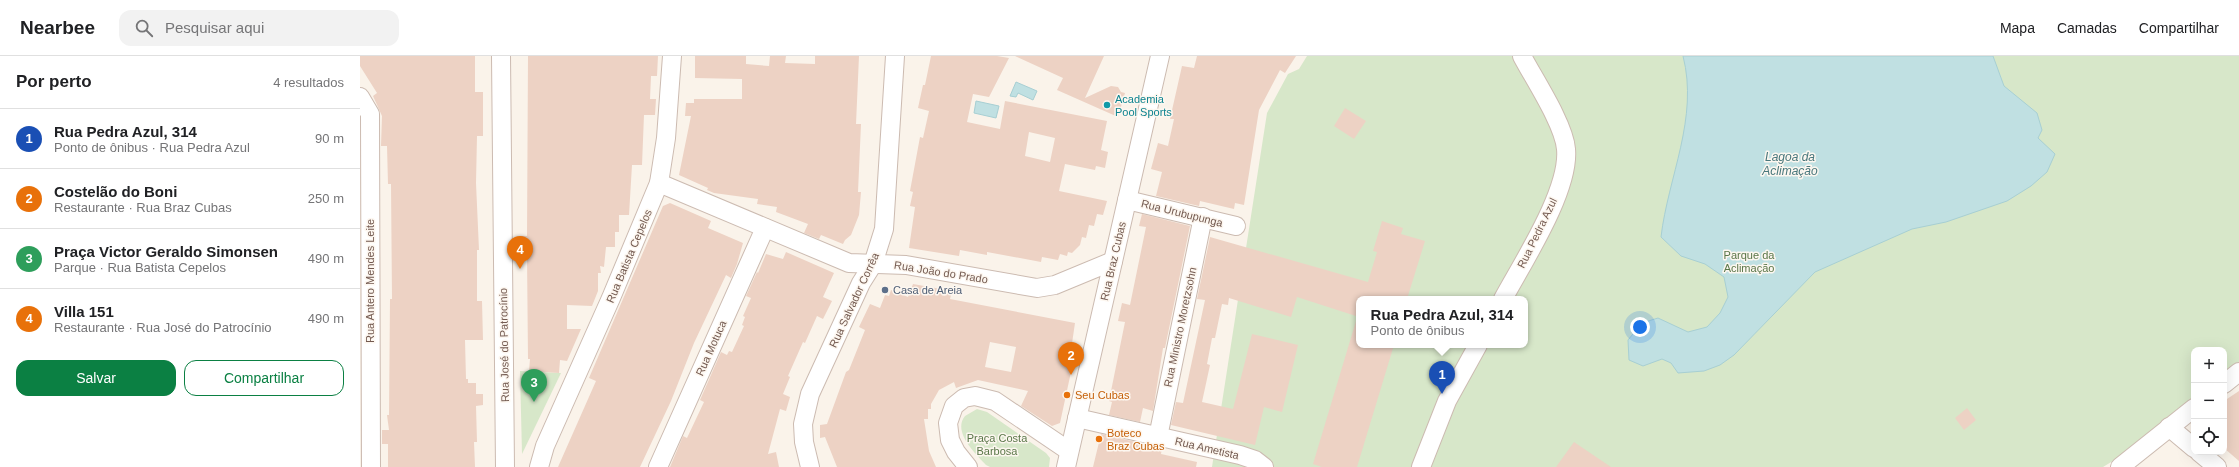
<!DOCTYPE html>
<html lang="pt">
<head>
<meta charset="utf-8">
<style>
	:root { --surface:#fff; --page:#f2f2f2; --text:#202124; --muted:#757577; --line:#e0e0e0; --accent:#0b8043 }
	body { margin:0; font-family:Helvetica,sans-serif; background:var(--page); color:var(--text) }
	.controls { position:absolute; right:12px; bottom:12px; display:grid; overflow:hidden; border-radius:8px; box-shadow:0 4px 16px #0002 }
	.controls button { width:36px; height:36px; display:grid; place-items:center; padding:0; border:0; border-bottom:1px solid var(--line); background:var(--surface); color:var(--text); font:20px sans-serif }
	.you { position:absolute; left:1280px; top:271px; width:14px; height:14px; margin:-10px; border:3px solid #fff; border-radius:50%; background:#1a73e8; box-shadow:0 0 0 6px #1a73e833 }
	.badge { display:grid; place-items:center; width:26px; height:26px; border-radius:50%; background:var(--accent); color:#fff; font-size:13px; font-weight:700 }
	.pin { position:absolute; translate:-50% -33px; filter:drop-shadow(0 1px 2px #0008) }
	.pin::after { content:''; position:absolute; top:21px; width:14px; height:12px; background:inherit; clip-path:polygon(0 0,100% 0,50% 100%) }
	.popup { position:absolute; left:996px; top:240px; width:172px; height:52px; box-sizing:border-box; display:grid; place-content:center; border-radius:8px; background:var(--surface); filter:drop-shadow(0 1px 3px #0005); font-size:13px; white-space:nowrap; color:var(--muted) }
	.popup b { font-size:15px; color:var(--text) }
	.popup::after { content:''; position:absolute; left:50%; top:100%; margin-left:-8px; border:8px solid transparent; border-top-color:var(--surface) }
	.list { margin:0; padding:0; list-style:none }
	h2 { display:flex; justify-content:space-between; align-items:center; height:52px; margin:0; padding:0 16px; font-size:17px }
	h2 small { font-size:13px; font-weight:400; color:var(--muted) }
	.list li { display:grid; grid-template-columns:26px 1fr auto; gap:12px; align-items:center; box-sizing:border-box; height:60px; padding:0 16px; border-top:1px solid var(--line) }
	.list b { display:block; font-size:15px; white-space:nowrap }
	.list p { margin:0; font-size:13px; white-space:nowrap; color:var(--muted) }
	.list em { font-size:13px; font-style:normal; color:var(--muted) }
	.actions { display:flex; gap:8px; padding:12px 16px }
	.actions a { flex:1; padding:9px 0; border:1px solid var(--accent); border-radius:12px; text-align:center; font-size:14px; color:var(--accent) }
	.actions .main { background:var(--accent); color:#fff }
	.icon { flex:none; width:22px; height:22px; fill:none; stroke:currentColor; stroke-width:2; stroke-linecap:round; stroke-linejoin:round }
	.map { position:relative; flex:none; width:1879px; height:411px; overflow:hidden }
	header { display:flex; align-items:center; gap:24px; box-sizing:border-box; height:56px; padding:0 20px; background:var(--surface); border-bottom:1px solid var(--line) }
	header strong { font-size:19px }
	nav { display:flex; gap:22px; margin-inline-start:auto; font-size:14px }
	.search { width:280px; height:36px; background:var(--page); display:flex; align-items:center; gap:10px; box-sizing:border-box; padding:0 14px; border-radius:12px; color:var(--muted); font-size:15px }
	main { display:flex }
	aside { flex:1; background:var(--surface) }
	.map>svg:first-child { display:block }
	.green { fill:#d7e7c9; fill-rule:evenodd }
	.water { fill:#c0e0e2; stroke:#a7cfd3 }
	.building { fill:#edd2c4; fill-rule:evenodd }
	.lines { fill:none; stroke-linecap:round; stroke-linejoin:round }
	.minor-casing { stroke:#ccbbb1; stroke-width:20 }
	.minor { stroke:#fff; stroke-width:18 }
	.culture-dot { fill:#0f9aa8; stroke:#fdf7f0; stroke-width:1.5 }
	.service-dot { fill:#5c6f8a; stroke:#fdf7f0; stroke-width:1.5 }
	.food-dot { fill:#e8710a; stroke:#fdf7f0; stroke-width:1.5 }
	.labels { text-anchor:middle; stroke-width:3; stroke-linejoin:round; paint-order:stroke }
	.culture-label { font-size:11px; fill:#0d838f; stroke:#fdf7f0; text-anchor:start }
	.street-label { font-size:11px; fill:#735a50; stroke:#fdf7f0 }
	.park-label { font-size:11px; fill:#5a7749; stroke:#fdf7f0 }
	.service-label { font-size:11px; fill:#4e5e75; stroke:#fdf7f0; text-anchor:start }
	.food-label { font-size:11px; fill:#c56008; stroke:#fdf7f0; text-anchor:start }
	.water-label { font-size:12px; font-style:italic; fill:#48777c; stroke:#fdf7f0 }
</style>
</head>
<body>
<header>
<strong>Nearbee</strong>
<div class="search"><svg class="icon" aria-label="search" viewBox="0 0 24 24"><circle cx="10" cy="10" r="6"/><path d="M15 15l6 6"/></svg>Pesquisar aqui</div>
<nav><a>Mapa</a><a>Camadas</a><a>Compartilhar</a></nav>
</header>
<main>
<aside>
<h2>Por perto<small>4 resultados</small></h2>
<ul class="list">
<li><span class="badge" style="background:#1a4fb4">1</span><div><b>Rua Pedra Azul, 314</b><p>Ponto de ônibus · Rua Pedra Azul</p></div><em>90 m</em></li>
<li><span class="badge" style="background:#e8710a">2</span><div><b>Costelão do Boni</b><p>Restaurante · Rua Braz Cubas</p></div><em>250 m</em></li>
<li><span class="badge" style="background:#2e9e5b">3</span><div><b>Praça Victor Geraldo Simonsen</b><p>Parque · Rua Batista Cepelos</p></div><em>490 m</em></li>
<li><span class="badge" style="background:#e8710a">4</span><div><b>Villa 151</b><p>Restaurante · Rua José do Patrocínio</p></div><em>490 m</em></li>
</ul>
<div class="actions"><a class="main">Salvar</a><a>Compartilhar</a></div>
</aside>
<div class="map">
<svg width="1879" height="411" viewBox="0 0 1879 411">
	<rect width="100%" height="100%" fill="#faf3ea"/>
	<g class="green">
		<path d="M947 0H1879V309L1864 321V294H1834V344L1779 389 1743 411H852L907 57 928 18 939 13ZM999 243H1165V289H999Z"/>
		<path d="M160 315 201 317 162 398Z"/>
		<path d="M617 353 627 356 686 397 690 402 689 411H630L626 409C616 398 592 376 605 360Z"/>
	</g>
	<g class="water">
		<path d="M1323 0H1633L1644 30 1677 57 1682 74 1678 82 1695 98 1687 116 1671 130 1647 145 1586 166 1552 173 1455 216 1374 299 1360 309 1344 315 1318 317 1311 307 1302 303 1283 310 1269 304 1268 284 1282 267 1298 262 1328 276 1347 271 1360 257 1368 241 1364 221 1345 208 1321 200 1301 181C1308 121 1339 62 1323 0Z"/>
		<path d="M656 26 677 35 673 44 658 37 656 41 650 40Z"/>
		<path d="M616 45 639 50 636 62 614 57Z"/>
	</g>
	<g class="building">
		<path d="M0 0H115V36H123V80H117L116 127 119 194H117V245H122L123 284H105L106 323H108V327H116V338H123V349L116 350 117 386H114L115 411H28V388H22V374H29L27 359H29L30 243H32L31 128H28L27 90H21L22 60 13 40 17 37 0 10Z"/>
		<path d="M168 0H298L297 20H291L290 43H296L295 59H284L282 109H272L269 159H259V176H255V191H246L244 211 240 210 241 217H238V235L232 250 207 249V273H221L207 305 200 304 199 317 169 315 170 303H168L167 200H159L160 180H167Z"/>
		<path d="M335 0H386V8L409 10 410 0H426L425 7 455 8V0H499L496 68H501L498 136H501L499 159 491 179 485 184 483 188 461 179 459 183 444 177 448 168 416 156 417 151 397 148 398 143 354 137 347 134 348 132 319 119 331 60H325L326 47H334V43H382V23L335 22Z"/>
		<path d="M571 0H637L649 2 629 41 613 38 607 66 640 73 645 45 747 65 741 94 748 96 745 112 736 110 735 114 705 108 699 135 747 145 743 159 737 158 734 170 729 169 726 182 722 181 720 189 712 197 708 196 707 200 700 198 698 204 682 201 681 206 627 196V199L600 194 599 200 549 192 555 151 550 150 553 136 550 135 560 81 563 82 569 55 558 52 563 29H565ZM669 76 695 82 690 106 665 100Z"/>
		<path d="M655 0H744L725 42 751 30 758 31 761 36 765 37 758 61 697 34 703 22Z"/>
		<path d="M837 0H936L925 17 920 14 899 54 884 149 875 147 874 153 840 145 839 150 796 140 802 116 791 113 798 87 808 90 814 63H810L822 10 834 12Z"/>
		<path d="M985 52 1006 65 994 83 974 70Z"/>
		<path d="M310 147 351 165 348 172 383 187 377 208 371 222 366 219 334 287 311 345 280 411H198L236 325 229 322 303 150Z"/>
		<path d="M782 158 830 170 805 292H803L793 355 783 352 780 366 749 359 752 346 749 345 765 266 758 265 762 247 770 249 786 171 779 170Z"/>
		<path d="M1022 165 1043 172 1041 178 1065 185 1047 243H999V261L937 241 931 261 869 242 868 249 862 248 855 282H852L847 308 850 309 842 346 873 353 892 278 938 289 922 356 904 351 895 389 811 369 816 346 823 347 845 244 837 243 850 181 1008 226 1017 196 1013 195Z"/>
		<path d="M426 196 474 217 463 241 472 245 463 263 457 260 445 287 443 286 428 320 430 321 423 338 430 341 426 355 420 353 408 398 416 396 419 411H310L323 380 327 382 344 346 340 344 361 296 367 299 369 295 372 296 384 270 382 269 385 261 383 260 391 242 386 240 397 216 398 217 406 198 423 203Z"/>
		<path d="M553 228 592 235 590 243 715 267 710 301 714 302 700 367 692 370 661 350 668 335 618 324 596 332 594 326 579 334 571 348V353H568V363H564L569 395 576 411H477L465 381 460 382V369L467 368 486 316 489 314 505 274 499 271 510 248 520 252 525 239 529 240 531 234 548 241ZM630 286 656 291 651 316 625 311Z"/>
		<path d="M996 265 999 266V289H1034L997 411H962L953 408Z"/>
		<path d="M1879 335V405L1864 392V345Z"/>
		<path d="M1607 352 1616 364 1604 374 1595 362Z"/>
		<path d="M741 378 802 392 801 398 837 406 836 411H733Z"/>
		<path d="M1214 386 1251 411H1196Z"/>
	</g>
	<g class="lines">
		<g class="minor-casing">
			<g id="minor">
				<path d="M141 0 145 411"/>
				<path d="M0 41 10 58 11 411"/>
				<path d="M299 127 489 207 546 209 677 232 695 229 753 205"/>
				<path d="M767 144 876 170"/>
				<path d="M1143 243C1163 206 1210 134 1206 93 1204 68 1174 23 1162 0"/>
				<path d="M1864 328 1879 316"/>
				<path d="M717 362 880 399 895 404 904 411"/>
				<path d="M1809 371 1834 392"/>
				<path d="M798 381 843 161"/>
				<path d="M1839 396 1857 411"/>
				<path d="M179 411 185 390 251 242 299 127 306 82 312 0"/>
				<path d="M298 411 405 172"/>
				<path d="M450 411 444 386 443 368 450 338 501 227 513 208 524 173 535 0"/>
				<path d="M608 411 596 396 590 384 588 367 594 350 604 342 615 340 635 345 709 395"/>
				<path d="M706 411 800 0"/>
				<path d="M1061 411 1087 345 1118 289"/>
				<path d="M1760 411 1834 352"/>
			</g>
		</g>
		<use href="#minor" class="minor"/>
	</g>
	<circle class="culture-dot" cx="747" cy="49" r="4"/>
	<circle class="service-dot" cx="525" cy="234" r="4"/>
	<g class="food-dot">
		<circle cx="707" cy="339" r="4"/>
		<circle cx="739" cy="383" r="4"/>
	</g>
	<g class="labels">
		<g class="culture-label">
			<text x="755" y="47">Academia<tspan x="755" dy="13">Pool Sports</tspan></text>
		</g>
		<g class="street-label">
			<text transform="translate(822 157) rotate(14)" y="4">Rua Urubupunga</text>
			<text transform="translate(1177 177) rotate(-64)" y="4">Rua Pedra Azul</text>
			<text transform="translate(269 200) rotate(-67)" y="4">Rua Batista Cepelos</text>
			<text transform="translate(753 205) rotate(-77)" y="4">Rua Braz Cubas</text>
			<text transform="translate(581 216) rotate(9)" y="4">Rua João do Prado</text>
			<text transform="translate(10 225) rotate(-90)" y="4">Rua Antero Mendes Leite</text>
			<text transform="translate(494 244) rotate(-65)" y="4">Rua Salvador Corrêa</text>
			<text transform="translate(820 271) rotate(-78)" y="4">Rua Ministro Moretzsohn</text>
			<text transform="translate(144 289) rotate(-91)" y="4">Rua José do Patrocínio</text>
			<text transform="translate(351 292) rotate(-66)" y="4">Rua Motuca</text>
			<text transform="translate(847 392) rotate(13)" y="4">Rua Ametista</text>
		</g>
		<g class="park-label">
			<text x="1389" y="203">Parque da<tspan x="1389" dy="13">Aclimação</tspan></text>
			<text x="637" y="386">Praça Costa<tspan x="637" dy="13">Barbosa</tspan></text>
		</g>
		<g class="service-label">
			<text x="533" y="238">Casa de Areia</text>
		</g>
		<g class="food-label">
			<text x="715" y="343">Seu Cubas</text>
			<text x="747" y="381">Boteco<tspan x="747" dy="13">Braz Cubas</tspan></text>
		</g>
		<g class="water-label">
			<text x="1430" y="105">Lagoa da<tspan x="1430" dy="14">Aclimação</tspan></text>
		</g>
	</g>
</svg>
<div class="controls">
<button>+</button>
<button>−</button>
<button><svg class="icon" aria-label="locate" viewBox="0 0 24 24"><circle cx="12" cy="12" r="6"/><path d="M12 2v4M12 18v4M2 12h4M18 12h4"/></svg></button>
</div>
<div class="you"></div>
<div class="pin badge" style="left:1082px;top:338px;background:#1a4fb4">1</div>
<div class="popup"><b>Rua Pedra Azul, 314</b>Ponto de ônibus</div>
<div class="pin badge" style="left:711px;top:319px;background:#e8710a">2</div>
<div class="pin badge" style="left:174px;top:346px;background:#2e9e5b">3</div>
<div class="pin badge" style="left:160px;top:213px;background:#e8710a">4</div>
</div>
</main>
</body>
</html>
